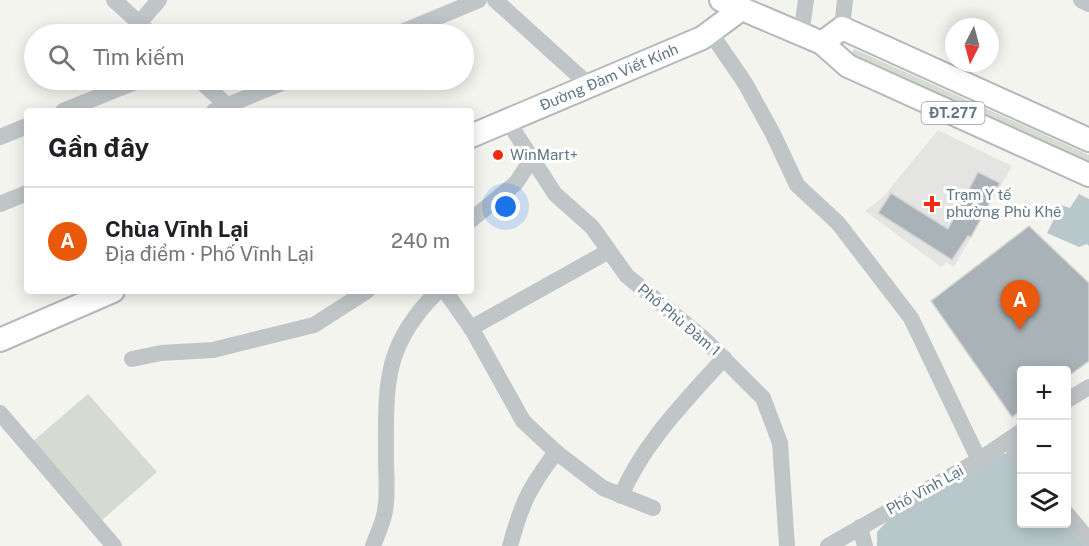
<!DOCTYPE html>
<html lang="vi">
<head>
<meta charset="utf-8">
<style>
	:root { --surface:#fff; --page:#f6f6f6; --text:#202124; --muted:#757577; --line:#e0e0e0; --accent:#ea580c }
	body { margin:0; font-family:"Public Sans",sans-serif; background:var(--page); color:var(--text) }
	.controls { position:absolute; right:18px; bottom:18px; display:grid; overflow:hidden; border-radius:6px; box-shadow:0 3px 15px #0003 }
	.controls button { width:54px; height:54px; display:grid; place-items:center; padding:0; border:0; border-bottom:2px solid var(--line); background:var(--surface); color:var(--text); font:30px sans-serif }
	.compass { position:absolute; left:945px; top:18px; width:54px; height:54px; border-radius:50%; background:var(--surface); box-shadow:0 3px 15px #0003; rotate:186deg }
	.you { position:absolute; left:506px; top:207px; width:21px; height:21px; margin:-15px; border:4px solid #fff; border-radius:50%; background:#1a73e8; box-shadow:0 0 0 9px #1a73e833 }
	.badge { display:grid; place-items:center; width:39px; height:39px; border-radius:50%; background:var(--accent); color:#fff; font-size:20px; font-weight:700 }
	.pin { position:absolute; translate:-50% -50px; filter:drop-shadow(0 2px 3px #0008) }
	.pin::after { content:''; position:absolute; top:32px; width:21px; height:18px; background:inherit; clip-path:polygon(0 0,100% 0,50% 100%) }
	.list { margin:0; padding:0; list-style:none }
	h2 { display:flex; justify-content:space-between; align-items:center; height:78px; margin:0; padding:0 24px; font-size:26px }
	h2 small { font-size:20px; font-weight:400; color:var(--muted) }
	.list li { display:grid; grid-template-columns:39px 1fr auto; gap:18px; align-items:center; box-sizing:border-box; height:108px; padding:0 24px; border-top:2px solid var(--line) }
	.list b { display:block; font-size:22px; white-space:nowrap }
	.list p { margin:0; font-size:20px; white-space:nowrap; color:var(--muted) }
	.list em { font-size:20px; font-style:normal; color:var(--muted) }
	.icon { flex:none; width:33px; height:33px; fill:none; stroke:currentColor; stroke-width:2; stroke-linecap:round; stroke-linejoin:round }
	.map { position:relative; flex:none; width:1089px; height:546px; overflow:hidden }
	.search { position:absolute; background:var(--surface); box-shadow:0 3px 15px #0003; left:24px; top:24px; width:450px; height:66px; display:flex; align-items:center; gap:15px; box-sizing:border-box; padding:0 21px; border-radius:33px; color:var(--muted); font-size:22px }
	.panel { position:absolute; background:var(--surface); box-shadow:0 3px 15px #0003; left:24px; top:108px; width:450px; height:186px; border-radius:6px }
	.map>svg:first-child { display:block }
	.built { fill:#e4e5e3 }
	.green { fill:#d5dbd0 }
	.water { fill:#b7c7ca }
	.building { fill:#a9b3b7; stroke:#d5d5d2; stroke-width:1.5 }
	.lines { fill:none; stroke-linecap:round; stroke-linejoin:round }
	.major-casing { stroke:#b3b8bb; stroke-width:26 }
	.minor { stroke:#c0c5c8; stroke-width:16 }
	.major { stroke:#fff; stroke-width:22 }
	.poi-dot { fill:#f22c11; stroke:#fff; stroke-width:2 }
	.labels { text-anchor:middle; stroke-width:6; stroke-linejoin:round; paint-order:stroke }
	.shield { fill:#fff; stroke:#90a0a8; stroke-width:1.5 }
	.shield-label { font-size:14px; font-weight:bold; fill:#607783 }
	.street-label { font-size:15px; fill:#607783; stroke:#fff }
	.poi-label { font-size:15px; fill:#607783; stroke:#fff; text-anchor:start }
</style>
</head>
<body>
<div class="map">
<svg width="1089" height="546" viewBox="0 0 1089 546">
	<rect width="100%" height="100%" fill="#f4f4ef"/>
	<path class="built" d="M938 130 1012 166 954 267 946 262 941 267 865 211 883 197Z"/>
	<g class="green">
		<path d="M854 49 1089 155V162L856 56 852 54Z"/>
		<path d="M88 394 157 472 101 521 32 442Z"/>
	</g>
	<g class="water">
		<path d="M1079 194 1089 199V246L1087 244 1079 247 1047 233 1061 205 1070 208Z"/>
		<path d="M1001 453 1010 454 1021 469 1022 524H1065L1084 546H877V532L890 518Z"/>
	</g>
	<g class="building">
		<path d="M978 172 1000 183 971 237 968 236 952 260 878 213 891 193 948 229Z"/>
		<path d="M1029 226 1089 283V361L1066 378V370H1022V410L1012 417 931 301Z"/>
	</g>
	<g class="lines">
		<g class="major-casing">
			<g id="major">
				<path d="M721 0 822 43 848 66 1089 175"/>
				<path d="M822 43 842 28 1089 140"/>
				<path id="s1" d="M471 136 702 38 740 10"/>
				<path d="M0 340 113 291"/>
			</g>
		</g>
		<g class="minor">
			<path d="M114 0 151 34"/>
			<path d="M495 0 590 86"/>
			<path d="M1081 0 1089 4"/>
			<path d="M139 23 159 0"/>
			<path d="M842 28 845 0"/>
			<path d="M710 32 745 83 773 134 797 185 838 223 911 318 979 460"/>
			<path d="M397 34 479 0"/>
			<path d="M801 35 806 0"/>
			<path d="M199 80 227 105 229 111"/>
			<path d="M63 111 140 80"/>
			<path d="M214 111 289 80"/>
			<path d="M507 120 555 194 592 227 627 276 703 338 763 398 780 443 787 546"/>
			<path d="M0 137 27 126"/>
			<path d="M0 204 27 193"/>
			<path d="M471 220 516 183 531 160"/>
			<path d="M445 291 473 331 523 421 556 452 603 488 653 508"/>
			<path d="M471 328 609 251"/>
			<path d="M132 359 161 353 213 350 314 325 367 291"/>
			<path d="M1066 401 1089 387"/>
			<path d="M0 413 114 546"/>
			<path d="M1007 441 1022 459"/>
			<path d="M621 496C644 442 685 402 724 358"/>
			<path d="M1066 513 1089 540"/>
			<path d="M860 527 865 546"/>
			<path d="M373 546C377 535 383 523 385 511 388 495 386 476 386 460 386 386 382 346 438 291"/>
			<path d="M510 546C522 502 529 488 556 452"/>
			<path d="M828 546 979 460 1022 431"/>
		</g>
		<use href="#major" class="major"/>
	</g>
	<g class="poi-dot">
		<circle cx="498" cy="155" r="6"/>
		<path d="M929 195h6v6h6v6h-6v6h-6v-6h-6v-6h6z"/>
	</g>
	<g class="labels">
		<rect class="shield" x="921.5" y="102" width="63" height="22" rx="4.5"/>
		<g class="shield-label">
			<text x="953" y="118">ĐT.277</text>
		</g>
		<g class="street-label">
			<text dy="5" stroke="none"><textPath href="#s1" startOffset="150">Đường Đàm Viết Kính</textPath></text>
			<text transform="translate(679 320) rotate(40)" y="5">Phố Phù Đàm 1</text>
			<text transform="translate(925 490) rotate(-29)" y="5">Phố Vĩnh Lại</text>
		</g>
		<g class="poi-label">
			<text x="510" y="160">WinMart+</text>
			<text x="946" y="200">Trạm Y tế<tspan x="946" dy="17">phường Phù Khê</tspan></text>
		</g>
	</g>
</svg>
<div class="controls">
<button>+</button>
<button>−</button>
<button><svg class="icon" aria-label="layers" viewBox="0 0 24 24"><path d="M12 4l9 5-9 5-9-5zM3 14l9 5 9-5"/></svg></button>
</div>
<svg class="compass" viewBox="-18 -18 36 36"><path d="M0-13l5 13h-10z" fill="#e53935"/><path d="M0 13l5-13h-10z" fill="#757577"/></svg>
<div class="you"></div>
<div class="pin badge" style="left:1020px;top:330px">A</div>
<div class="search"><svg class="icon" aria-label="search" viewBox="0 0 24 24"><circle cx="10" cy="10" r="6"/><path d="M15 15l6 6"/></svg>Tìm kiếm</div>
<section class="panel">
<h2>Gần đây<small></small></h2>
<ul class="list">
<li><span class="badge">A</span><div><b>Chùa Vĩnh Lại</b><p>Địa điểm · Phố Vĩnh Lại</p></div><em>240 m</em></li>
</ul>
</section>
</div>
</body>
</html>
